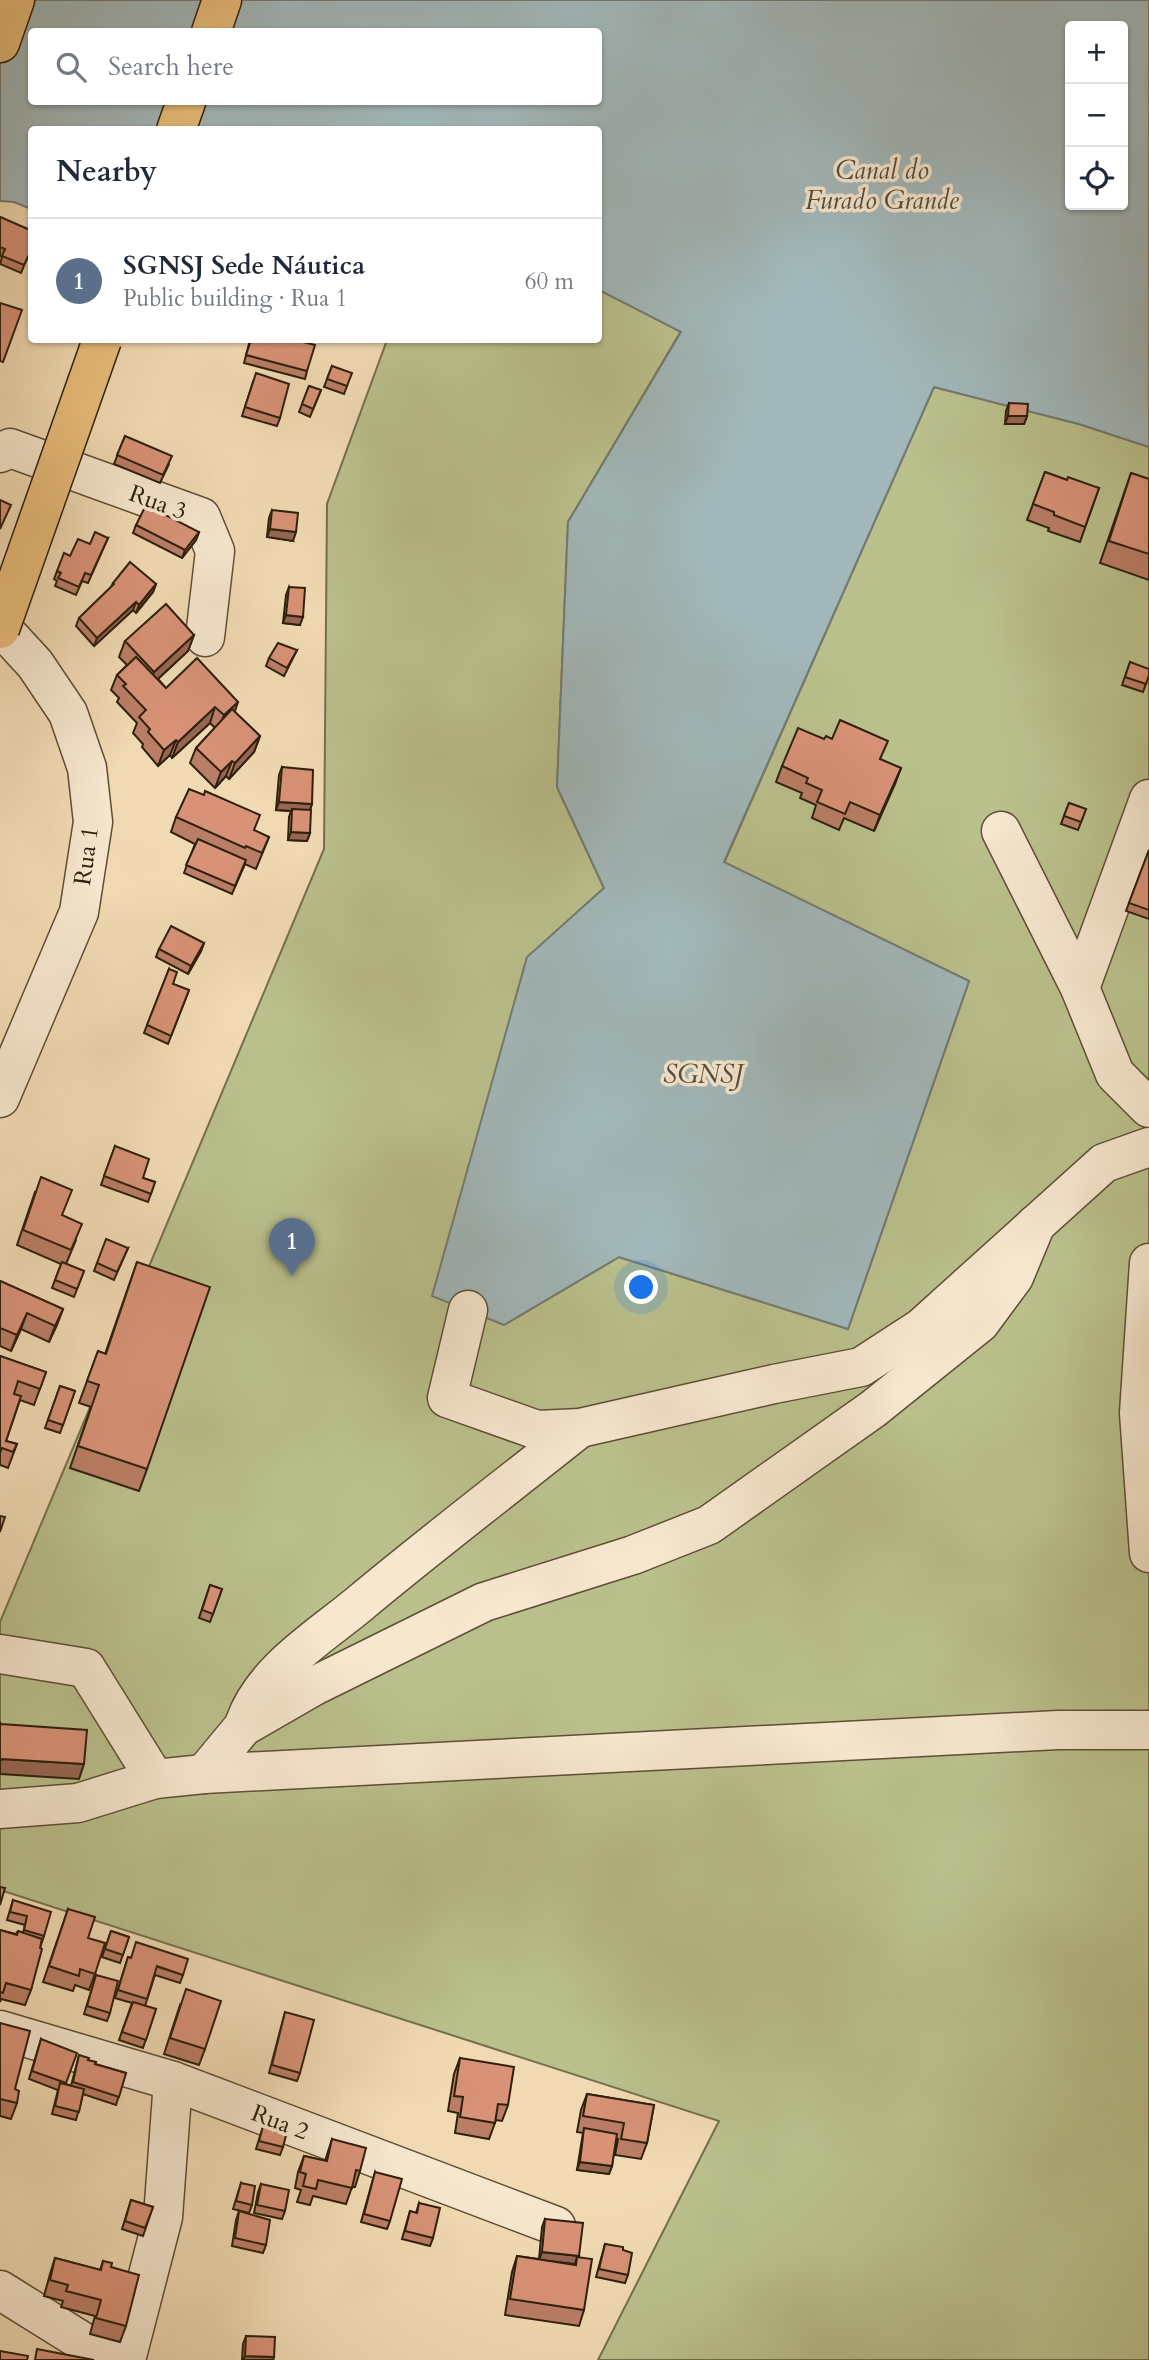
<!DOCTYPE html>
<html lang="en">
<head>
<meta charset="utf-8">
<style>
	:root { --surface:#fff; --page:#f2f2f3; --text:#1f2937; --muted:#747a83; --line:#e0e1e3; --accent:#7c3aed }
	body { margin:0; font-family:Cardo,serif; background:var(--page); color:var(--text) }
	.controls { position:absolute; right:21px; top:21px; display:grid; overflow:hidden; border-radius:7px; box-shadow:0 2px 5px #0004 }
	.controls button { width:63px; height:63px; display:grid; place-items:center; padding:0; border:0; border-bottom:2px solid var(--line); background:var(--surface); color:var(--text); font:35px sans-serif }
	.you { position:absolute; left:642px; top:1288px; width:24px; height:24px; margin:-18px; border:5px solid #fff; border-radius:50%; background:#1a73e8; box-shadow:0 0 0 10px #1a73e833 }
	.badge { display:grid; place-items:center; width:46px; height:46px; border-radius:50%; background:var(--accent); color:#fff; font-size:23px; font-weight:700 }
	.pin { position:absolute; translate:-50% -58px; filter:drop-shadow(0 2px 4px #0008) }
	.pin::after { content:''; position:absolute; top:37px; width:24px; height:21px; background:inherit; clip-path:polygon(0 0,100% 0,50% 100%) }
	.list { margin:0; padding:0; list-style:none }
	h2 { display:flex; justify-content:space-between; align-items:center; height:91px; margin:0; padding:0 28px; font-size:30px }
	h2 small { font-size:23px; font-weight:400; color:var(--muted) }
	.list li { display:grid; grid-template-columns:46px 1fr auto; gap:21px; align-items:center; box-sizing:border-box; height:126px; padding:0 28px; border-top:2px solid var(--line) }
	.list b { display:block; font-size:26px; white-space:nowrap }
	.list p { margin:0; font-size:23px; white-space:nowrap; color:var(--muted) }
	.list em { font-size:23px; font-style:normal; color:var(--muted) }
	.icon { flex:none; width:38px; height:38px; fill:none; stroke:currentColor; stroke-width:2; stroke-linecap:round; stroke-linejoin:round }
	.map { position:relative; flex:none; width:1149px; height:2360px; overflow:hidden }
	.search { position:absolute; background:var(--surface); box-shadow:0 2px 5px #0004; left:28px; top:28px; width:574px; height:77px; display:flex; align-items:center; gap:18px; box-sizing:border-box; padding:0 24px; border-radius:7px; color:var(--muted); font-size:26px }
	.panel { position:absolute; background:var(--surface); box-shadow:0 2px 5px #0004; left:28px; top:126px; width:574px; height:217px; border-radius:7px }
	.map>svg:first-child { display:block }
	.green { fill:#bac08c; stroke:#74704c; stroke-width:2 }
	.water { fill:#a1b7b9; stroke:#737b73; stroke-width:2; fill-rule:evenodd }
	.lines { fill:none; stroke-linecap:round; stroke-linejoin:round }
	.minor-casing { stroke:#5f4e35; stroke-width:41 }
	.highway-casing { stroke:#2e200b; stroke-width:41 }
	.minor { stroke:#f6e7ce; stroke-width:38 }
	.highway { stroke:#e8bd7a; stroke-width:38 }
	.highway-bridge-casing { stroke:#2e200b; stroke-width:41; stroke-linecap:butt }
	.highway-bridge { stroke:#e8bd7a; stroke-width:38 }
	.wall { fill:#ba7e66; stroke:#2e200b; stroke-width:2 }
	.shaded-wall { fill:#976653; stroke:#2e200b; stroke-width:2 }
	.building { fill:#d89277; stroke:#2e200b; stroke-width:2 }
	.labels { text-anchor:middle; stroke-width:7; stroke-linejoin:round; paint-order:stroke }
	.street-label { font-size:24px; fill:#2e200b; stroke:#f6e7ce }
	.water-label { font-size:26px; font-style:italic; fill:#504d3f; stroke:#f6e7ce }
</style>
</head>
<body>
<div class="map">
<svg width="1149" height="2360" viewBox="0 0 1149 2360">
	<rect width="100%" height="100%" fill="#f1dab3"/>
	<filter id="stains"><feTurbulence type="fractalNoise" baseFrequency=".00286" numOctaves="4"/><feColorMatrix values="0 0 0 0 .2 0 0 0 0 .09 0 0 0 0 .02 0 0 0 .5 -.17"/></filter>
	<radialGradient id="worn" r=".72"><stop offset=".6" stop-color="#630" stop-opacity="0"/><stop offset="1" stop-color="#630" stop-opacity=".3"/></radialGradient>
	<path class="green" d="M599 290 681 331 568 522 557 787 604 888 527 958 433 1296 504 1325 619 1257 848 1329 969 981 724 863 934 387 1079 424 1149 447V2360H598L719 2121 0 1890V1622L324 849 327 504 387 340H598Z"/>
	<path class="water" d="M0 0H1149V447L1079 424 934 387 724 862 969 981 848 1329 619 1257 504 1325 432 1296 527 957 604 888 557 787 568 522 681 332 599 290 598 130H32L31 209 14 202 0 201ZM1070 26H1123V205H1070ZM32 32H598V102H32Z"/>
	<g class="lines">
		<g class="minor-casing">
			<g id="minor">
				<path d="M0 453 10 448 201 517 215 551 205 637"/>
				<path d="M0 626 35 664 68 713 87 768 93 822 79 912 0 1098"/>
				<path d="M1001 831 1080 988 1115 1074 1149 1108"/>
				<path d="M1080 988 1149 799"/>
				<path d="M1149 1263 1139 1413 1149 1553"/>
				<path d="M468 1310 447 1398 537 1430 580 1428 774 1384 861 1367 921 1328 1104 1163 1149 1147"/>
				<path d="M0 1654 86 1668 155 1779"/>
				<path d="M245 1722C263 1671 318 1638 358 1605 431 1544 506 1487 580 1428"/>
				<path d="M204 1774 243 1727 314 1686 484 1602 633 1555 709 1525 873 1409 980 1323 1014 1277 1036 1224"/>
				<path d="M0 1809 78 1803 155 1779 204 1774 1058 1730H1149"/>
				<path d="M0 2030 173 2081 556 2226"/>
				<path d="M0 2290 112 2360"/>
				<path d="M126 2360 163 2217 173 2081"/>
			</g>
		</g>
		<g class="highway-casing">
			<g id="highway">
				<path d="M211 32 222 0"/>
				<path d="M0 43 15 0"/>
				<path d="M176 130 186 102"/>
			</g>
		</g>
		<use href="#minor" class="minor"/>
		<use href="#highway" class="highway"/>
		<g class="highway-bridge-casing">
			<path id="highway-bridge" d="M0 629 102 340"/>
		</g>
		<use href="#highway-bridge" class="highway-bridge"/>
	</g>
	<g class="wall">
		<path d="M0 217 32 231V254L30 257 28 256 21 273 0 264 2 257 0 256Z"/>
		<path d="M250 340H296L307 371 305 379 244 363Z"/>
		<path d="M332 366 347 386 344 394 324 387Z"/>
		<path d="M253 382 280 418 277 426 242 416Z"/>
		<path d="M309 386 321 390 310 417 299 412Z"/>
		<path d="M1009 403 1027 416 1024 424H1005L1006 411Z"/>
		<path d="M125 436 169 464 160 483 114 464Z"/>
		<path d="M1045 472 1067 480 1099 488 1080 542 1048 531 1049 528 1027 520Z"/>
		<path d="M1131 473 1149 479V580L1100 563Z"/>
		<path d="M272 510 293 541 267 537 269 518Z"/>
		<path d="M136 525 199 532 196 540 182 558 133 533Z"/>
		<path d="M108 538 88 583 82 581 76 595 55 586 57 581 54 579 57 571 70 556 90 544Z"/>
		<path d="M113 583 156 584 153 592 136 613 133 610 94 646 76 626 79 618 111 587Z"/>
		<path d="M289 587 300 625 283 623 286 595Z"/>
		<path d="M194 635 188 651 158 679 166 688 235 712 260 736 254 752 229 779 226 776 215 788 190 763 196 748 215 728 210 723 172 758 170 755 158 766 142 747 143 744 133 733 137 723 117 702 119 698 111 690 117 675 127 665 119 657 125 641Z"/>
		<path d="M297 650 284 676 266 666 269 658Z"/>
		<path d="M1130 662 1149 675 1143 692 1122 685Z"/>
		<path d="M824 739 881 760 901 768 874 831 844 818 839 830 812 818 816 805 800 798 802 793 776 782 782 766Z"/>
		<path d="M282 767 312 804 310 810V833L307 841 288 840 289 817 291 811 276 810 279 775Z"/>
		<path d="M204 795 254 831 269 837 256 869 245 864 232 894 184 873 195 844 171 832 176 817Z"/>
		<path d="M1069 803 1086 809 1078 830 1061 824Z"/>
		<path d="M1149 850V919L1126 911Z"/>
		<path d="M204 943 201 951 188 974 156 957 159 949Z"/>
		<path d="M169 969 173 984 189 990 168 1044 144 1033Z"/>
		<path d="M115 1146 143 1178 155 1182 148 1202 101 1185Z"/>
		<path d="M35 1192 63 1216 76 1240 66 1264 84 1271 74 1297 52 1288 61 1264 17 1245Z"/>
		<path d="M128 1248 114 1280 94 1271 97 1263Z"/>
		<path d="M137 1262 147 1469 139 1491 70 1468 91 1407 79 1403 98 1351 105 1354Z"/>
		<path d="M0 1281 63 1309 49 1342 21 1329 11 1351 0 1346Z"/>
		<path d="M0 1356 46 1372 34 1405 20 1400 6 1441 17 1444 8 1468 0 1465Z"/>
		<path d="M60 1386 75 1391 60 1433 45 1428Z"/>
		<path d="M210 1585 222 1589 210 1622 199 1618Z"/>
		<path d="M13 1900 44 1936 40 1948 31 1990 25 2005 1 1999 0 2002V1930L16 1934 18 1931 23 1933 25 1925 7 1920Z"/>
		<path d="M68 1909 88 1938 95 1974 89 1990 75 1985 73 1991 43 1982Z"/>
		<path d="M111 1931 129 1937 120 1963 102 1957Z"/>
		<path d="M128 1957 183 1975 180 1983 155 1975 145 2006 156 2009 143 2048 119 2040 132 2003 115 1998Z"/>
		<path d="M96 1975 110 2013 107 2021 84 2014Z"/>
		<path d="M180 2005 205 2049 199 2065 164 2054Z"/>
		<path d="M285 2012 300 2073 297 2081 269 2073Z"/>
		<path d="M0 2023 15 2089 17 2103 11 2119 0 2116Z"/>
		<path d="M41 2039 66 2084 71 2086 79 2055 95 2064 126 2073 116 2105 83 2094 76 2120 52 2114 58 2090 29 2079Z"/>
		<path d="M460 2058 508 2105 502 2121 496 2120 489 2139 455 2133 458 2113 448 2111 454 2074Z"/>
		<path d="M587 2094 654 2105 647 2143 641 2159 615 2155 618 2139 616 2138 612 2166 609 2174 577 2170 583 2133 577 2132 581 2110Z"/>
		<path d="M264 2123 283 2147 280 2155 256 2149Z"/>
		<path d="M332 2139 360 2171 355 2187H352L346 2204 313 2196 310 2205 297 2202 301 2190 295 2188 298 2172 304 2156 325 2161Z"/>
		<path d="M375 2172 390 2221 387 2229 361 2222Z"/>
		<path d="M241 2183 252 2205 249 2213 233 2209Z"/>
		<path d="M261 2184 285 2211 282 2219 254 2213 258 2192Z"/>
		<path d="M131 2200 153 2207 143 2236 122 2229Z"/>
		<path d="M419 2203 433 2238 430 2246 402 2239 410 2211 416 2213Z"/>
		<path d="M239 2211 266 2245 263 2253 232 2246 236 2220Z"/>
		<path d="M545 2219 579 2257 584 2310 579 2326 505 2315 512 2272 517 2256 539 2259 542 2227Z"/>
		<path d="M605 2244 623 2250 628 2275 625 2283 596 2277Z"/>
		<path d="M55 2258 100 2270 103 2261 111 2267 126 2326 120 2342 90 2334 95 2316 61 2307 63 2301 44 2296 50 2274Z"/>
		<path d="M246 2336 274 2357 273 2360H242L243 2344Z"/>
	</g>
	<g class="shaded-wall">
		<path d="M1008 416H1027L1024 424H1005Z"/>
		<path d="M270 529 296 532 293 541 267 537Z"/>
		<path d="M199 532 196 540 182 558 185 550Z"/>
		<path d="M156 584 153 592 136 613 139 605Z"/>
		<path d="M136 602 133 610 94 646 97 638Z"/>
		<path d="M286 615 303 617 300 625 283 623Z"/>
		<path d="M194 635 188 651 148 688 154 672Z"/>
		<path d="M238 702 233 717 218 731 224 715Z"/>
		<path d="M215 707 210 723 172 758 178 742Z"/>
		<path d="M260 736 254 752 229 779 235 763Z"/>
		<path d="M176 740 170 755 158 766 164 750Z"/>
		<path d="M232 761 226 776 215 788 221 772Z"/>
		<path d="M901 768 895 784 874 831 880 815Z"/>
		<path d="M279 802 312 804 309 812 276 810Z"/>
		<path d="M291 832 310 833 307 841 288 840Z"/>
		<path d="M204 943 201 951 188 974 191 966Z"/>
		<path d="M63 1309 57 1325 49 1342 55 1326Z"/>
		<path d="M27 1313 21 1329 11 1351 17 1335Z"/>
		<path d="M2 1759 84 1764 79 1779 0 1774V1761Z"/>
		<path d="M580 2162 612 2166 609 2174 577 2170Z"/>
		<path d="M542 2252 579 2256 576 2264 577 2257 575 2264 539 2260Z"/>
		<path d="M245 2356 274 2357 273 2360H243Z"/>
	</g>
	<g class="building">
		<path d="M0 217 32 231V248L24 265 2 256 5 249 0 247Z"/>
		<path d="M0 303 22 310 3 362 0 361Z"/>
		<path d="M251 340H296L315 345 307 371 246 355Z"/>
		<path d="M332 366 352 373 347 386 327 379Z"/>
		<path d="M256 373 289 384 280 418 245 407Z"/>
		<path d="M309 386 321 390 313 409 302 404Z"/>
		<path d="M1009 403 1028 404 1027 416H1008Z"/>
		<path d="M125 436 172 456 163 475 117 455Z"/>
		<path d="M1045 472 1067 480 1068 477 1099 488 1085 527 1054 515V512L1033 504Z"/>
		<path d="M1131 473 1149 479V554L1109 541Z"/>
		<path d="M0 500 11 505 0 529Z"/>
		<path d="M146 505 199 532 185 550 136 525Z"/>
		<path d="M272 510 298 513 296 532 270 529Z"/>
		<path d="M95 532 108 538 91 575 85 573 79 587 58 578 61 573 57 571 64 553 70 556 78 539 90 544Z"/>
		<path d="M130 562 156 584 139 605 136 602 97 638 79 618 114 584 113 583Z"/>
		<path d="M289 587 305 588 303 617 286 615Z"/>
		<path d="M166 604 194 635 154 672 125 641Z"/>
		<path d="M278 643 297 650 287 668 269 658Z"/>
		<path d="M136 657 166 688 197 658 238 702 224 715 215 707 178 742 176 740 164 750 148 732 150 729 139 717 146 710 123 686 126 684 117 675Z"/>
		<path d="M1130 662 1149 669V675L1146 684 1125 677Z"/>
		<path d="M232 709 260 736 235 763 232 761 221 772 196 748Z"/>
		<path d="M840 720 888 741 880 759 901 768 880 815 850 802 845 814 817 802 822 790 806 783 808 778 782 766 798 728 824 739 826 736 832 739Z"/>
		<path d="M282 767 313 770 312 804 279 802Z"/>
		<path d="M189 789 204 795 205 791 260 815 254 830 269 837 262 853 246 846 245 848 176 817Z"/>
		<path d="M1069 803 1086 809 1081 822 1064 816Z"/>
		<path d="M292 809 311 810 310 833 291 832Z"/>
		<path d="M198 839 246 860 235 886 186 865Z"/>
		<path d="M1149 850V910L1129 903Z"/>
		<path d="M171 926 204 943 191 966 159 949Z"/>
		<path d="M169 969 177 972 173 984 189 990 171 1036 147 1025Z"/>
		<path d="M115 1146 149 1159 143 1178 155 1182 151 1194 104 1176Z"/>
		<path d="M41 1177 72 1190 62 1215 82 1224 71 1250 23 1230Z"/>
		<path d="M106 1239 128 1248 117 1272 97 1263Z"/>
		<path d="M62 1262 84 1271 77 1289 55 1280Z"/>
		<path d="M137 1262 210 1287 147 1469 78 1446 99 1385 87 1381 98 1351 106 1354Z"/>
		<path d="M0 1281 63 1309 55 1326 27 1313 17 1335 0 1328Z"/>
		<path d="M0 1356 46 1372 40 1389 18 1381 14 1394 21 1396 6 1441 17 1444 13 1452 2 1448 0 1453Z"/>
		<path d="M60 1386 75 1391 63 1425 48 1420Z"/>
		<path d="M0 1516 5 1517 0 1532Z"/>
		<path d="M210 1585 222 1589 213 1614 202 1610Z"/>
		<path d="M0 1722 1 1724 87 1730 84 1764 2 1759 0 1761Z"/>
		<path d="M0 1887 5 1888 0 1905Z"/>
		<path d="M13 1900 51 1912 44 1936 24 1930 27 1916 10 1912Z"/>
		<path d="M68 1909 95 1917 88 1938 105 1943 95 1974 80 1969 79 1976 49 1966Z"/>
		<path d="M0 1930 17 1935 18 1931 42 1939 40 1948 42 1949 31 1990 6 1983 3 1993 0 1992Z"/>
		<path d="M111 1931 129 1937 123 1955 105 1949Z"/>
		<path d="M136 1942 188 1959 183 1975 157 1966 147 1999 118 1990 128 1957 131 1958Z"/>
		<path d="M96 1975 118 1981 110 2013 87 2006Z"/>
		<path d="M186 1989 221 2001 205 2049 170 2038Z"/>
		<path d="M133 2002 156 2009 146 2040 122 2032Z"/>
		<path d="M285 2012 314 2020 300 2073 272 2065Z"/>
		<path d="M0 2023 30 2031 15 2089 19 2091 17 2103 0 2099Z"/>
		<path d="M41 2039 77 2053 66 2083 32 2071Z"/>
		<path d="M79 2055 89 2058 88 2060 96 2062 95 2064 126 2073 119 2097 73 2082Z"/>
		<path d="M460 2058 514 2067 508 2105 498 2104 495 2123 460 2117 463 2097 454 2096Z"/>
		<path d="M60 2083 84 2089 79 2112 55 2106Z"/>
		<path d="M587 2094 654 2105 647 2143 621 2139 624 2123 583 2116Z"/>
		<path d="M264 2123 288 2128 283 2147 259 2141Z"/>
		<path d="M584 2128 617 2134 612 2166 580 2162Z"/>
		<path d="M332 2139 366 2148 360 2171 356 2170 352 2188 318 2180 316 2189 303 2186 306 2174 300 2172 304 2156 327 2161Z"/>
		<path d="M375 2172 402 2179 390 2221 364 2214Z"/>
		<path d="M241 2183 255 2186 252 2205 236 2201Z"/>
		<path d="M261 2184 289 2190 285 2211 257 2205Z"/>
		<path d="M131 2200 153 2207 145 2228 125 2221Z"/>
		<path d="M419 2203 440 2208 433 2238 405 2231 410 2211 417 2213Z"/>
		<path d="M239 2211 270 2220 266 2245 235 2238Z"/>
		<path d="M545 2219 583 2223 579 2256 542 2252Z"/>
		<path d="M605 2244 623 2247V2250L632 2253 628 2275 599 2269Z"/>
		<path d="M517 2256 576 2265 577 2257 592 2259 584 2310 510 2299Z"/>
		<path d="M55 2258 101 2270 103 2261 112 2263 111 2267 139 2275 126 2326 96 2318 101 2300 66 2291 68 2285 50 2280Z"/>
		<path d="M246 2336 275 2337 274 2357 245 2356Z"/>
		<path d="M37 2349 94 2360H35Z"/>
		<path d="M0 2351 28 2356 27 2360H0Z"/>
	</g>
	<g class="labels">
		<g class="street-label">
			<text transform="translate(158 502) rotate(20)" y="8">Rua 3</text>
			<text transform="translate(86 856) rotate(-82)" y="8">Rua 1</text>
			<text transform="translate(280 2122) rotate(21)" y="8">Rua 2</text>
		</g>
		<g class="water-label">
			<text x="882" y="179">Canal do<tspan x="882" dy="30">Furado Grande</tspan></text>
			<text x="703" y="1083">SGNSJ</text>
		</g>
	</g>
	<rect width="100%" height="100%" filter="url(#stains)"/>
	<rect width="100%" height="100%" fill="url(#worn)"/>
</svg>
<div class="controls">
<button>+</button>
<button>−</button>
<button><svg class="icon" aria-label="locate" viewBox="0 0 24 24"><circle cx="12" cy="12" r="6"/><path d="M12 2v4M12 18v4M2 12h4M18 12h4"/></svg></button>
</div>
<div class="you"></div>
<div class="pin badge" style="left:292px;top:1276px;background:#5c6f8a">1</div>
<div class="search"><svg class="icon" aria-label="search" viewBox="0 0 24 24"><circle cx="10" cy="10" r="6"/><path d="M15 15l6 6"/></svg>Search here</div>
<section class="panel">
<h2>Nearby<small></small></h2>
<ul class="list">
<li><span class="badge" style="background:#5c6f8a">1</span><div><b>SGNSJ Sede Náutica</b><p>Public building · Rua 1</p></div><em>60 m</em></li>
</ul>
</section>
</div>
</body>
</html>
